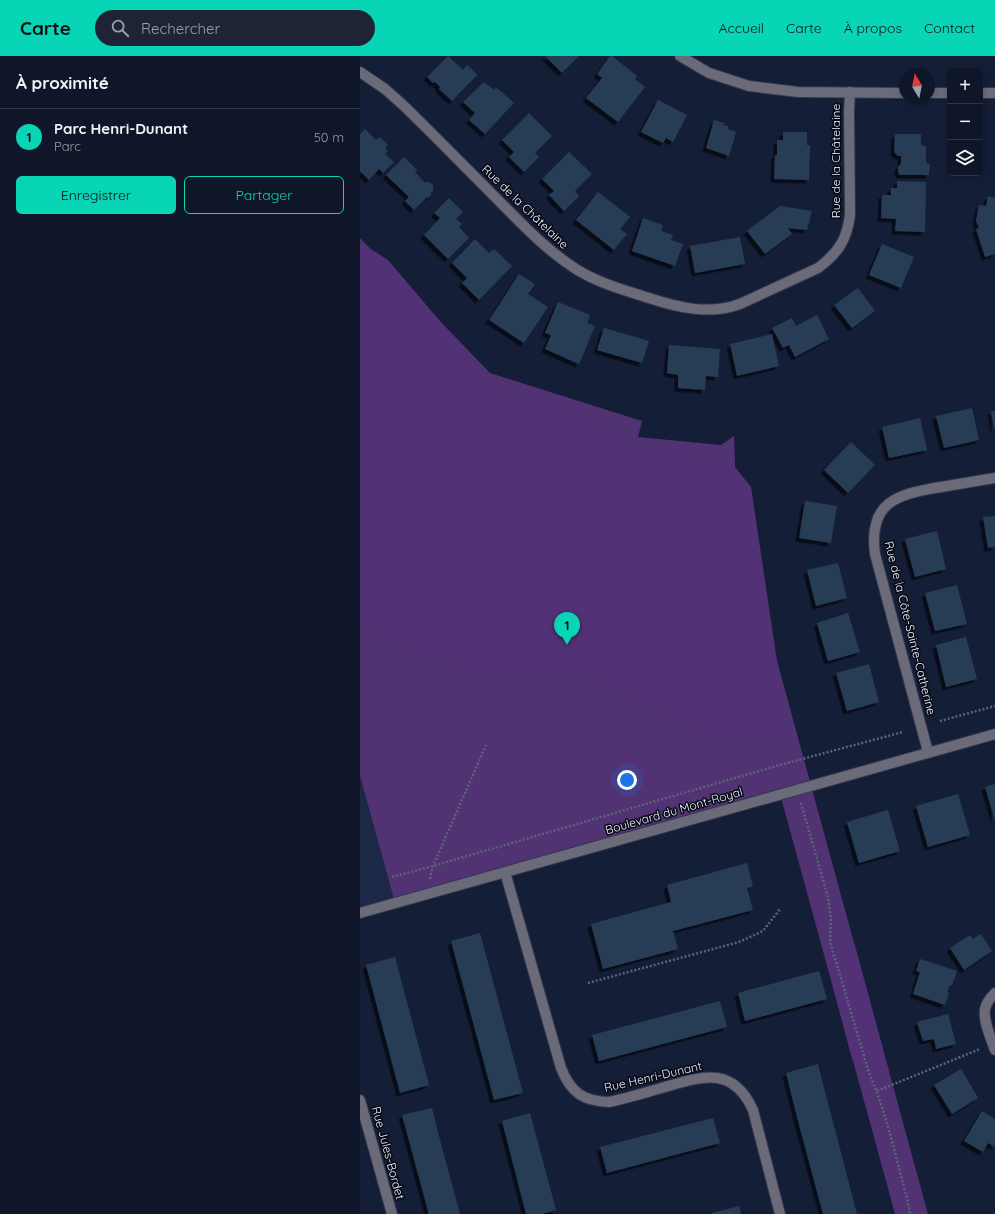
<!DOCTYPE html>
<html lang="fr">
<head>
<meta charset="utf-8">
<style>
	:root { --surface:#101629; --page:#1e2335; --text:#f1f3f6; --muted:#9c9fa8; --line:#303546; --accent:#07d5b6 }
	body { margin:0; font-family:Quicksand,sans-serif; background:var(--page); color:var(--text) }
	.controls { position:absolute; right:12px; top:12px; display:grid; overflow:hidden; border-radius:6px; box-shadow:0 2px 6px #0003 }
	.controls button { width:36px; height:36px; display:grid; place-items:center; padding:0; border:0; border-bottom:1px solid var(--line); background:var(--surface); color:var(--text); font:20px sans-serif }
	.compass { position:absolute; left:539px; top:12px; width:36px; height:36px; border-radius:50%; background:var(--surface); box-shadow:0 2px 6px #0003; rotate:350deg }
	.you { position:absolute; left:267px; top:724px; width:14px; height:14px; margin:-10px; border:3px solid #fff; border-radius:50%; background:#1a73e8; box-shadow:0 0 0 6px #1a73e833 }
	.badge { display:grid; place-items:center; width:26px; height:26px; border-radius:50%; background:var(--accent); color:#111; font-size:13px; font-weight:700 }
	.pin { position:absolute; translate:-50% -33px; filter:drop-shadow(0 1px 2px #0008) }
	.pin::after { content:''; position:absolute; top:21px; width:14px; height:12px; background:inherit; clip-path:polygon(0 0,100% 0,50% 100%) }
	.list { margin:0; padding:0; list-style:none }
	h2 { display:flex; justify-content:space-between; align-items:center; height:52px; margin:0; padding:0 16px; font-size:17px }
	h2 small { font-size:13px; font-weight:400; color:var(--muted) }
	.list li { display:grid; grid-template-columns:26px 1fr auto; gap:12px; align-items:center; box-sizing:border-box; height:56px; padding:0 16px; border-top:1px solid var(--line) }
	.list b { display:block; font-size:15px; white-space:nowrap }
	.list p { margin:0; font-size:13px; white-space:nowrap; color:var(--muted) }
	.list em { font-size:13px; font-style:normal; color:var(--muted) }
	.actions { display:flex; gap:8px; padding:12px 16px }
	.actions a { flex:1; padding:9px 0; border:1px solid var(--accent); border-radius:6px; text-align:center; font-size:14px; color:var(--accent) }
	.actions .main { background:var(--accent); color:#111 }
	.icon { flex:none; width:22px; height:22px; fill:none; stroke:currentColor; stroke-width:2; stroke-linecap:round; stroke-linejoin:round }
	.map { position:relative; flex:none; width:635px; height:1158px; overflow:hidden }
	header { display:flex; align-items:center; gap:24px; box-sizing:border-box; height:56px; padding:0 20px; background:var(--accent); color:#111 }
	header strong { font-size:19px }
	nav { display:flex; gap:22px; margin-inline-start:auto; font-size:14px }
	.search { width:280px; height:36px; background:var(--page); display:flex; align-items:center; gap:10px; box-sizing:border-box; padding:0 14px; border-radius:22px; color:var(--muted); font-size:15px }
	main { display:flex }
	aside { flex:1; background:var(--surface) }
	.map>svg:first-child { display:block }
	.built { fill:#1d2847 }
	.green { fill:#513273 }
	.forest { fill:#523177 }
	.building { fill:#273e55; filter:url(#shadow) }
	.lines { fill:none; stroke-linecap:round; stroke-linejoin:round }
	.minor-casing { stroke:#2f384f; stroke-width:12 }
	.tertiary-casing { stroke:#2f384f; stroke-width:12 }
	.path { stroke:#5c6478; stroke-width:2.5; stroke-dasharray:2 2; stroke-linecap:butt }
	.minor { stroke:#6a6a79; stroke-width:10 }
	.tertiary { stroke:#6a6a79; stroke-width:10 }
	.labels { text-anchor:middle; stroke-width:3; stroke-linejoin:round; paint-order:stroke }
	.street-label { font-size:12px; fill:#eff4fe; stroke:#050914 }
</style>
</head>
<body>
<header>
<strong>Carte</strong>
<div class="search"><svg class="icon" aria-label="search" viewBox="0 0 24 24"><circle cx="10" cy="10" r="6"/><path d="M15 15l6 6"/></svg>Rechercher</div>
<nav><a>Accueil</a><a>Carte</a><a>À propos</a><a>Contact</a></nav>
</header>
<main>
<aside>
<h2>À proximité<small></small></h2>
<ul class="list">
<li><span class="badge">1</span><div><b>Parc Henri-Dunant</b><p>Parc</p></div><em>50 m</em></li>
</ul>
<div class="actions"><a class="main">Enregistrer</a><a>Partager</a></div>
</aside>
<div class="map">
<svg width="635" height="1158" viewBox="0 0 635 1158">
	<defs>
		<filter id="shadow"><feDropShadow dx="-3.5" dy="3.5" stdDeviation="0" flood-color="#0009"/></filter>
	</defs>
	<rect width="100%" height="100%" fill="#151e37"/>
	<path class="built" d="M0 720 35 847 0 857Z"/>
	<path class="green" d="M0 182 130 317 282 365 278 381 361 389 374 380 377 458 568 1158H535L420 738 35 847 0 720Z"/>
	<g class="forest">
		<path d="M0 186 28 204 142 338 217 357 279 391 375 411 391 431 427 672 360 678 209 608 108 611 21 579 0 563Z"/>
		<path d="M470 886 484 892 494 886 529 1016 518 1022 509 1017 493 1006 464 897Z"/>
	</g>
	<g class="building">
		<path d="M88 0 103 14 107 9 111 13V12L117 19 92 45 79 33 80 31 75 26 73 27 67 21Z"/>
		<path d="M185 0H219L202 17Z"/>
		<path d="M250 0H252L277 20 275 23 285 31 258 66 226 42 242 22 237 18Z"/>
		<path d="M124 26 134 34 136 31 154 47 125 78 109 64 115 57 103 46Z"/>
		<path d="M298 44 327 59 313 86 306 82 303 87 281 76Z"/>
		<path d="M169 57 192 80 175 97 179 101 164 116 149 101 154 96 142 84Z"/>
		<path d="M354 64 364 67 363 69 368 70V73L376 76 369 100 346 92Z"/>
		<path d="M5 73 16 84 20 81 28 89 25 92 28 95 25 98 34 106 23 117 19 113 9 124 1 116 0 117V78Z"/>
		<path d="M423 76H447V89H450L449 124 414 123 415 99H417V84H423Z"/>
		<path d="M535 78H561V89L566 90V107L570 108 569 119H540L538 116V111L541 108V100H538L534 96Z"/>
		<path d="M209 96 232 118 215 135 219 140 204 155 189 139 194 135 182 123Z"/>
		<path d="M44 101 57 114 55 116 64 126H69L73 129V135L70 137 72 138 68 142 67 141 54 154 45 145 49 141 26 119Z"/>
		<path d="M537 125 566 126 565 176 535 175 536 163 521 162 522 139H531V132H537Z"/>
		<path d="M238 136 270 161 260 173 267 178 254 194 216 164Z"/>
		<path d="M628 140 635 142V198L625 201 616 173 619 172 616 165 619 149 626 150Z"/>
		<path d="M89 142 103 156 96 163 102 168 99 171 109 182 88 203 64 179 80 162 74 157Z"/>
		<path d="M420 150 452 155 447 174 428 172 432 178 405 198 387 175Z"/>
		<path d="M283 162 303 169 301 175 313 179 311 184 323 188 315 210 272 195Z"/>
		<path d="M380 181 385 208 335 217 330 190Z"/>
		<path d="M115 183 129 197 134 193 152 210 119 244 102 227 107 222 92 207Z"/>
		<path d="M522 188 554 201 541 232 509 219Z"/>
		<path d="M159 218 175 228 168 238 188 251 164 287 129 264Z"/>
		<path d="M498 232 515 255 492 272 474 249Z"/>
		<path d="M198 246 230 259 227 267 235 270 219 308 185 293 191 279 185 277Z"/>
		<path d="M457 259 469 283 435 301 429 289 423 292 412 272 432 262 436 270Z"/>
		<path d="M244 272 289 285 282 307 237 294Z"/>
		<path d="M412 278 419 310 377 320 370 288Z"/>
		<path d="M309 289 360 293 358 321 346 320 345 334 318 332V319L307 317Z"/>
		<path d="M612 352 619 384 584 392 576 360Z"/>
		<path d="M631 355H635V373H634Z"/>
		<path d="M560 362 567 394 529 402 522 371Z"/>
		<path d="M491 386 515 409 488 437 464 414Z"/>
		<path d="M445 445 477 450 471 487 439 482Z"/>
		<path d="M635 460V491L628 492 623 461Z"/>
		<path d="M577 475 586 513 555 521 545 483Z"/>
		<path d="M478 507 487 542 456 550 447 514Z"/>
		<path d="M597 529 607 568 575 575 565 537Z"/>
		<path d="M488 557 500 596 468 605 457 567Z"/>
		<path d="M606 581 617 623 586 631 576 589Z"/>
		<path d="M509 608 519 646 487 655 476 617Z"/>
		<path d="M635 728V765L625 731Z"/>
		<path d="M598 738 610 779 568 791 556 750Z"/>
		<path d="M528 754 540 795 499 807 487 766Z"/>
		<path d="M387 807 393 830 387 832 393 854 313 875 318 893 243 913 231 868 311 846 307 829Z"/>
		<path d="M120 877 163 1037 134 1044 91 885Z"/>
		<path d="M621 878 632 895 604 914 590 892 610 879 613 883Z"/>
		<path d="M35 901 69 1029 40 1037 6 909Z"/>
		<path d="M560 903 597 915 592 929H590L587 936 589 937 585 949 553 938 560 916 556 915Z"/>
		<path d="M459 915 467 943 385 965 378 937Z"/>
		<path d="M360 945 367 971 239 1005 232 979Z"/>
		<path d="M588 958 596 988 576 993 574 983 563 985 557 966Z"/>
		<path d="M458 1008 462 1024 497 1158H463L438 1065 426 1017Z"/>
		<path d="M601 1013 618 1042 592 1058 574 1029Z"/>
		<path d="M72 1052 80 1084 100 1158H68V1155L42 1059Z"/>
		<path d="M622 1055 635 1063V1091L628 1087 623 1096 604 1085Z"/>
		<path d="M170 1057 196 1154 182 1158H166L142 1065Z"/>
		<path d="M353 1062 360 1087 247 1117 240 1091Z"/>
		<path d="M379 1150 381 1158H352V1157Z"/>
	</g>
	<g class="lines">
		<g class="minor-casing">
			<g id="minor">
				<path d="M0 16 25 33 43 49C75 80 106 112 137 143 162 168 186 194 216 213 238 227 264 234 289 242 319 252 350 259 380 248L458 212C478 197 487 184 490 159L489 56 490 36"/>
				<path d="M568 696 515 498C508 446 537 438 581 431 599 428 617 425 635 422"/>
				<path d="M145 816 201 1012C211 1037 223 1045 249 1046 268 1042 287 1036 305 1031 343 1020 373 1010 393 1054L420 1158"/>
				<path d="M0 857 635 678"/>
				<path d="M635 937C631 941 626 947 625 953 623 966 631 982 635 994"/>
				<path d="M0 1044 32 1158"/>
			</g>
		</g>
		<g class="tertiary-casing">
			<g id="tertiary">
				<path d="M320 0 349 17 389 30 438 36 545 37"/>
				<path d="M569 37H590"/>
				<path d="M620 37H635"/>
			</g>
		</g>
		<g class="path">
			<path d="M580 665 635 650"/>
			<path d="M441 747 468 841 471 863 470 886 474 899 509 1017C527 1058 536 1103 548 1146L550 1158"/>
			<path d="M32 821 73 810 416 710 543 676"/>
			<path d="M70 823 73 810 126 689"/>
			<path d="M228 927 379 886 403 875 420 853"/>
			<path d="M517 1035 620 993"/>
		</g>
		<use href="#minor" class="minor"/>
		<use href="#tertiary" class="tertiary"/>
	</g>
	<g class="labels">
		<g class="street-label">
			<text transform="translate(476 105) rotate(-90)" y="4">Rue de la Châtelaine</text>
			<text transform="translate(165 151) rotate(44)" y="4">Rue de la Châtelaine</text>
			<text transform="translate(550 572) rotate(76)" y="4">Rue de la Côte-Sainte-Catherine</text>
			<text transform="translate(314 755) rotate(-16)" y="4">Boulevard du Mont-Royal</text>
			<text transform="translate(293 1021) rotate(-13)" y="4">Rue Henri-Dunant</text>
			<text transform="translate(28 1097) rotate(75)" y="4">Rue Jules-Bordet</text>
		</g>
	</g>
</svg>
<div class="controls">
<button>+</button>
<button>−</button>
<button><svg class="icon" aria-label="layers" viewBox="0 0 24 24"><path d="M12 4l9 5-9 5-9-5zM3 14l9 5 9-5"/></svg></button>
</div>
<svg class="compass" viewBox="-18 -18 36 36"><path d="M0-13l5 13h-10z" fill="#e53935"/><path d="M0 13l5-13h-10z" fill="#9c9fa8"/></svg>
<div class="you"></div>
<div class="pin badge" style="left:207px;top:589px">1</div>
</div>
</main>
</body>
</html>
